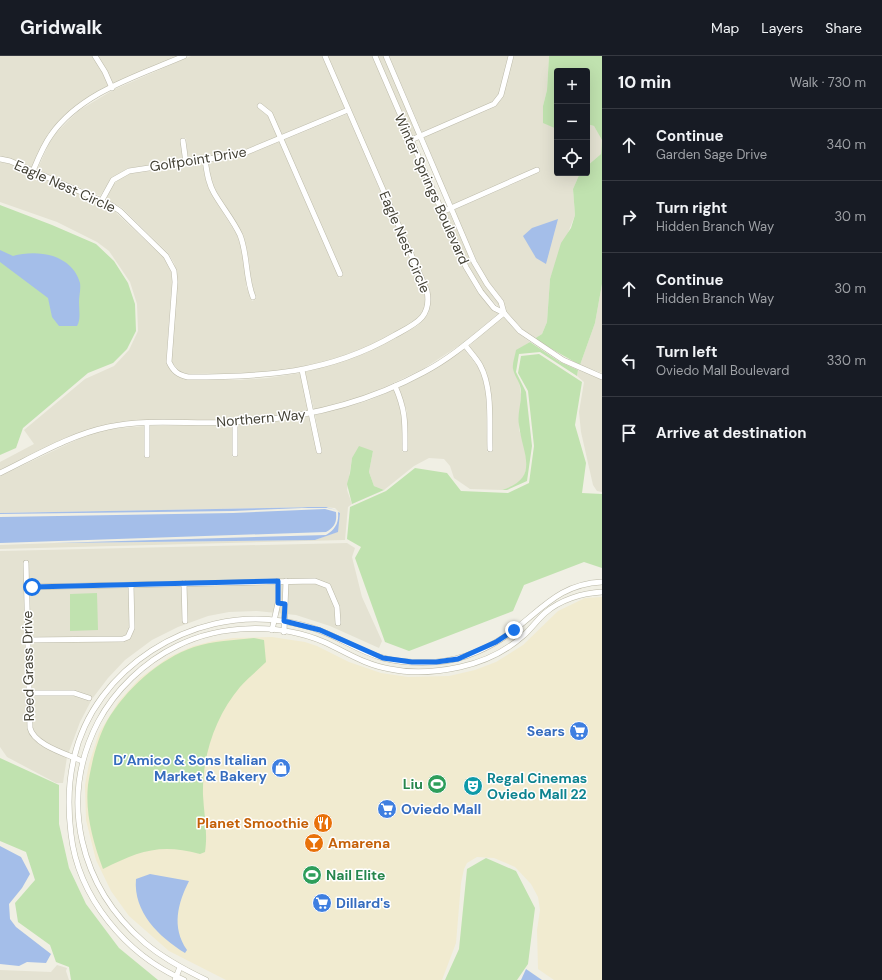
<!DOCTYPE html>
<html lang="en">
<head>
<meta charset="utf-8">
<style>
	:root { --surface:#171b24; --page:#20242c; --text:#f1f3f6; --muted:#9ea1a6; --line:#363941 }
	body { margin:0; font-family:"DM Sans",sans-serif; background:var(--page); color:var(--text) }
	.controls { position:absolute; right:12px; top:12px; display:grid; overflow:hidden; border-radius:4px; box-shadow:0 4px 16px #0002 }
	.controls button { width:36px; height:36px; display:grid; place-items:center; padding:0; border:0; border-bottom:1px solid var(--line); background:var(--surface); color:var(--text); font:20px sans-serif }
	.stop { position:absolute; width:12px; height:12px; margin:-9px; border:3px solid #1a73e8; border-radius:50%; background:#fff }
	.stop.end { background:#1a73e8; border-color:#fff; box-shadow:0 1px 4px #0008 }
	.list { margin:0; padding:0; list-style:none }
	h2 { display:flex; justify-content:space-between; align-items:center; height:52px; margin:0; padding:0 16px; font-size:17px }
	h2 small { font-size:13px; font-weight:400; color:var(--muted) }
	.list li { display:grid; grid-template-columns:26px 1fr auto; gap:12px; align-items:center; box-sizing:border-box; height:72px; padding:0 16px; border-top:1px solid var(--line) }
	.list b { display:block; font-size:15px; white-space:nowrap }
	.list p { margin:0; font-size:13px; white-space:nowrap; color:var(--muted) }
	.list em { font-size:13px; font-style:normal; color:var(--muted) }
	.icon { flex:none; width:22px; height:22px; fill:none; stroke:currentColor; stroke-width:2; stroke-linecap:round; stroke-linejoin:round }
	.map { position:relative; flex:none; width:602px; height:924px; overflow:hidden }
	header { display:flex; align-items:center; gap:24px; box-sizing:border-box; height:56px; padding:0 20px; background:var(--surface); border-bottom:1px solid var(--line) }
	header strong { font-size:19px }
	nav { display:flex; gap:22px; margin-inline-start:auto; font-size:14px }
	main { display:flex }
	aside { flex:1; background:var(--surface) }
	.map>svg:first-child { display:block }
	.residential { fill:#e4e2d2 }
	.commercial { fill:#f1ebd0 }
	.green { fill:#c0e2af }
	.water { fill:#a4bee9 }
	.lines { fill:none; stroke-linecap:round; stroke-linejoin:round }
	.minor-casing { stroke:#bbb9a8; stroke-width:6 }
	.minor { stroke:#fff; stroke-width:5 }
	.route { stroke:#1a73e8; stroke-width:5 }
	.labels { text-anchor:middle; stroke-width:3; stroke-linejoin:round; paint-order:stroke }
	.street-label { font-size:14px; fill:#424034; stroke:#fff }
	.shop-label { font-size:14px; font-weight:bold; fill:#366cbe; stroke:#fff; text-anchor:end }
	.culture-label { font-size:14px; font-weight:bold; fill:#0d838f; stroke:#fff; text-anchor:start }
	.leisure-label { font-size:14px; font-weight:bold; fill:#27864d; stroke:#fff; text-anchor:end }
	.food-label { font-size:14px; font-weight:bold; fill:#c56008; stroke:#fff; text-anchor:end }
</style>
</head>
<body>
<header>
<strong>Gridwalk</strong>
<nav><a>Map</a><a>Layers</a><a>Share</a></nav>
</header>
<main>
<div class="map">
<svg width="602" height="924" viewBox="0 0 602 924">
	<rect width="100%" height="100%" fill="#f0efe4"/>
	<g class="residential">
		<path d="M0 0H92L103 17 108 30 75 50 60 65 48 78 32 112 0 100Z"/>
		<path d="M98 0H177L113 28Z"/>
		<path d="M191 0H322L345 52 281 79 272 57 259 47 257 51 268 60 277 81 241 95 188 104 186 82 181 83 183 105 128 112 112 122 100 140 37 114 52 81 78 55 113 34Z"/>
		<path d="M328 0H372L464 212 479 238 492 254 499 257 463 287 423 313 366 340 314 354 305 316 366 297 417 270 428 258 431 243 429 234Z"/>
		<path d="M378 0H383L417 78 412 80Z"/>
		<path d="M389 0H509L499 38 493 46 422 76Z"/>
		<path d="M514 0H549L547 34 543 50 557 73V117H580L573 133 575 159 550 223 547 266 542 278 534 283 522 273 506 255 503 244 489 227 477 205 454 154 540 116 539 111 452 149 424 81 495 51 503 40Z"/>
		<path d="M347 58 424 236 426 244 424 255 415 265 385 282 364 292 327 305 301 311 267 317 188 318 181 317 171 305 176 215 174 207 168 197 122 152 105 142 110 132 121 121 129 118 203 108 206 125 211 137 237 179 242 192 246 219V230L252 245 256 243 251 228 249 203 246 190 234 163 215 135 211 123 208 107 242 101 279 86 339 222 343 219 284 84Z"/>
		<path d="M587 68 594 70 602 83 601 98 587 110Z"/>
		<path d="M0 106 10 108 110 151 164 202 171 216 172 226 166 306 174 318 188 324H239L268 322 300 317 309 355 234 364H145L109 368 70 380 0 414V406L34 388 24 374 85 323 114 310 129 294 138 275 137 248 130 226 109 195 97 186 57 166 0 146Z"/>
		<path d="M449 156 472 208 485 230 499 247 500 252 483 235 468 209 445 158Z"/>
		<path d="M602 211V317L580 309 595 267 602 228Z"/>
		<path d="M503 260 518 277 530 286 516 295 513 312 519 325 521 338 519 374 524 387 527 410 523 423 514 430 502 434 470 433 454 422 450 410 444 403 429 402 414 410 384 434 374 430 369 416 373 395 352 402 347 434 352 448 348 451 345 484 0 493V489L54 487 315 484 337 476 340 457 335 452 323 451 0 457V420L87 379 110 373 145 370V402H149L150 370 232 369V401H237V369L310 360 318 398 322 397 315 359 367 345 394 334 402 357V396H407V356L399 332 426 318 464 293 478 311 483 324 486 338 487 396H492L491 337 488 322 482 307 469 290Z"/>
		<path d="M578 314 602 324V436L597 435 593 429 581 376 579 356 584 326 577 320Z"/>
		<path d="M347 487 355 492 352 501 362 541 382 585 379 592 330 570 296 559 257 555 229 556 208 560 178 571 152 584 125 604 108 622 92 643 80 666 67 701 63 727H56L7 701 0 691V495Z"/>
		<path d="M57 909 67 912 66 915 69 924H0V914L51 916Z"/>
	</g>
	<path class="commercial" d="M602 541V924H554L538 913 537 874 540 854 538 841 531 828 515 811 494 802 477 801 467 807 464 813 461 827 456 887 442 924H226L169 895 129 860 111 835 96 804 86 764 85 729 89 708 99 677 119 645 140 622 169 601 193 590 213 585 233 582 272 581 305 586 317 590 349 606 381 617 408 621 449 620 475 614 496 606 523 589 558 555 585 542Z"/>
	<g class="green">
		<path d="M549 0H602V228L595 267 580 309 534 283 542 278 547 266 550 223 561 187 571 172 575 159 573 133 580 117H587V110L601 98 602 84 594 70 587 68V15H557V73L543 67V50L547 34Z"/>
		<path d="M0 149 52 169 96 188 114 205 128 227 135 248 136 275 127 293 113 307 88 317 23 372 16 392 0 399Z"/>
		<path d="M530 286 560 306 578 314 577 320 540 296 519 298 516 316 526 336 532 390 527 425 507 434H502C541 422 522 397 519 369 517 359 521 349 521 338 522 328 515 322 513 313 512 308 515 300 516 294Z"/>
		<path d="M539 298 582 326 575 369 586 407 582 437 602 438V512L584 506 524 529 513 555 409 595 385 586 355 502 361 491 347 483 350 451 386 435 415 412 447 417 461 435 508 437 529 427 534 390 528 335 518 317 521 300Z"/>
		<path d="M359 390 373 395 369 416 374 430 384 434 352 448 347 428 350 417 352 402Z"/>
		<path d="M97 537 98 574 70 575V538Z"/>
		<path d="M254 582 264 584 266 606C258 614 248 622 240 631 215 661 202 700 203 739 204 759 208 776 205 796L200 798C160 787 139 795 103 813 93 786 85 757 88 729 91 709 97 683 107 665 126 633 159 603 194 591 213 585 234 584 254 582Z"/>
		<path d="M0 702 59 729V768L69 812 86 848 119 892 158 924H71L69 911 56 906 50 889 18 866 15 847 35 824 26 796 0 785Z"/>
		<path d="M486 802 516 815 535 852 528 908 517 924H445L459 893 467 813Z"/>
	</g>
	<g class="water">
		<path d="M558 163 546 208 536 202 523 180 532 172Z"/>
		<path d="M0 194 13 200C37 193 72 198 80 227 81 233 79 240 79 246 79 254 81 263 77 270H59L52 261 48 242 0 206Z"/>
		<path d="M323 451 337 454 325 451 233 455 0 458V457Z"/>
		<path d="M325 453 336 456C337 466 335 471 326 476L0 487V461L233 457Z"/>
		<path d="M338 456 340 457 338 476 315 484 54 487 326 479C336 473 339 466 338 456Z"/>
		<path d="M0 790 21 801 30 818 22 832 9 848 10 863 16 871 51 898 46 907 27 906 19 910 0 908Z"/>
		<path d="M150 818 189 825C178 847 171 871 187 894L185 897C159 881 133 856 136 823Z"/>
		<path d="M526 913 542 924H521Z"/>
	</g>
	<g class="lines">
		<g class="minor-casing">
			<g id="minor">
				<path d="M95 0 105 16 112 32"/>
				<path d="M375 0 466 211 481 236 494 252 504 257 520 275 563 304 602 321"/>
				<path d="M386 0 474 206 487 228 501 246 504 257"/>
				<path d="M260 50 270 58 340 218"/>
				<path d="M411 84 494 48 501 39 511 0"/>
				<path d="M183 85 186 107"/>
				<path d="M0 103 10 105 111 149 120 155 166 200 174 215 175 226 169 306C173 315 178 319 188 321 263 321 328 318 395 279 415 268 432 262 427 235L325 0"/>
				<path d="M205 104C207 116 208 127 214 137 222 151 233 164 240 179 248 199 245 221 253 241"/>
				<path d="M33 115C38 103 43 90 51 79 81 36 138 20 184 0"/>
				<path d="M102 144 113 124 129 115 242 98 348 54"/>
				<path d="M442 156 537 114"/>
				<path d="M465 289C470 296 476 302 480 309 493 333 489 366 490 393"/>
				<path d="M302 314 319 395"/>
				<path d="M395 330C406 355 405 367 405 393"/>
				<path d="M235 366V398"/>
				<path d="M147 399V367"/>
				<path d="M0 417C35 400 70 379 108 371 150 362 193 369 235 366 301 363 365 348 424 316 453 301 478 278 504 257"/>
				<path d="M26 507 30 672C34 689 67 698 82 705"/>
				<path d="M184 527 185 565"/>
				<path d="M27 531 315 525 328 530 337 551 338 567"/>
				<path d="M272 574 278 547V525"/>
				<path d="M284 576 286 525"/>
				<path d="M28 584 123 583 128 581 132 572 131 529"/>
				<path d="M29 637H74L89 642"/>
				<path d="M175 924 180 911"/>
				<path d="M184 924C126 899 78 841 71 778 68 753 68 727 74 702 94 612 192 551 282 565 295 567 309 570 321 575 342 583 361 596 383 602 399 606 419 607 436 606 464 604 492 591 514 574 544 551 561 528 602 526"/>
				<path d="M206 924C185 914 163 902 145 887 80 831 58 744 98 666 115 634 144 606 177 590 221 568 279 567 324 586 346 596 365 609 390 613 413 618 437 616 460 611 483 606 506 595 523 580 531 573 537 564 545 557 560 544 582 537 602 536"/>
			</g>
		</g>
		<use href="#minor" class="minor"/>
	</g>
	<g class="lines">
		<path class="route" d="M32 531 278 525V547L285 548 284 565 320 574 383 602 412 606H436L458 603 496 586 514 574"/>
	</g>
	<defs>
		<g id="supermarket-disc" transform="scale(1)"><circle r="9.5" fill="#3f7fe0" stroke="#fff"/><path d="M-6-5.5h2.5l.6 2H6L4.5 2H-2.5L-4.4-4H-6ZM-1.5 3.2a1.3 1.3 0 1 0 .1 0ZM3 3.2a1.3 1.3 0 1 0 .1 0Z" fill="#fff"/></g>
		<g id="shop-disc" transform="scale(1)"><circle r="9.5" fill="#3f7fe0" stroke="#fff"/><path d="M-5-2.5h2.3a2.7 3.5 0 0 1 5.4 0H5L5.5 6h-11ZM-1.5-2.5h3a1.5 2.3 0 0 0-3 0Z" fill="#fff"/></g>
		<g id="stadium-disc" transform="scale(1)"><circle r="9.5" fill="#2e9e5b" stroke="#fff"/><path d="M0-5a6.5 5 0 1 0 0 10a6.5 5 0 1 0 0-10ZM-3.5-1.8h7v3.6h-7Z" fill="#fff"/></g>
		<g id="theatre-disc" transform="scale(1)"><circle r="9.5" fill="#0f9aa8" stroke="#fff"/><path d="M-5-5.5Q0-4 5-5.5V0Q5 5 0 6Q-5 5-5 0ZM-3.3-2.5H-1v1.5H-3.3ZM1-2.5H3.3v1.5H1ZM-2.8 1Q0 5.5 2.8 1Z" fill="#fff"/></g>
		<g id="restaurant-disc" transform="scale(1)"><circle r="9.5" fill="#e8710a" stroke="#fff"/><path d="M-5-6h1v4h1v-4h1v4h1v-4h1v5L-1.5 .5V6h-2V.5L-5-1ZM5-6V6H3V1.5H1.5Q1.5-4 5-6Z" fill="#fff"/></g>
		<g id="bar-disc" transform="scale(1)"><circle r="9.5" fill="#e8710a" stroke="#fff"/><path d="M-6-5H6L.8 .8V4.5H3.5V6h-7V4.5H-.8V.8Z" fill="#fff"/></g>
	</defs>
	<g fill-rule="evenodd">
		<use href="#supermarket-disc" x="579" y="675"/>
		<use href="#shop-disc" x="281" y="712"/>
		<use href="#stadium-disc" x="437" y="728"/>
		<use href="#theatre-disc" x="473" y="730"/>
		<use href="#supermarket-disc" x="387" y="753"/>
		<use href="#restaurant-disc" x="323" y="767"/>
		<use href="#bar-disc" x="314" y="787"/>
		<use href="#stadium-disc" x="312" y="819"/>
		<use href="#supermarket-disc" x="322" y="847"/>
	</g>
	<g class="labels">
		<g class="street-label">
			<text transform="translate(198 103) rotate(-9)" y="5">Golfpoint Drive</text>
			<text transform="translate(65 130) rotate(24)" y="5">Eagle Nest Circle</text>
			<text transform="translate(432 133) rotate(66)" y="5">Winter Springs Boulevard</text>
			<text transform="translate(405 186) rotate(67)" y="5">Eagle Nest Circle</text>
			<text transform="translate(261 362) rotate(-5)" y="5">Northern Way</text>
			<text transform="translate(28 610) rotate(-91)" y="5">Reed Grass Drive</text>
		</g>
		<g class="shop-label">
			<text x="565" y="680">Sears</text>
			<text x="267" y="709">D’Amico &amp; Sons Italian<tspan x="267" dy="16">Market &amp; Bakery</tspan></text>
			<text x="401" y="758" text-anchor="start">Oviedo Mall</text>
			<text x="336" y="852" text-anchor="start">Dillard's</text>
		</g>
		<g class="culture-label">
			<text x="487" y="727">Regal Cinemas<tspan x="487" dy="16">Oviedo Mall 22</tspan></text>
		</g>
		<g class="leisure-label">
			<text x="423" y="733">Liu</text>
			<text x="326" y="824" text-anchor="start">Nail Elite</text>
		</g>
		<g class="food-label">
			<text x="309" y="772">Planet Smoothie</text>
			<text x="328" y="792" text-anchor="start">Amarena</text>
		</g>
	</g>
</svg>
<div class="controls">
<button>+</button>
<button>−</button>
<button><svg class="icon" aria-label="locate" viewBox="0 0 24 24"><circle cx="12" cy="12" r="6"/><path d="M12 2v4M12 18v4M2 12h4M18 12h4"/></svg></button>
</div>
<div class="stop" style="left:32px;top:531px"></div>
<div class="stop end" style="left:514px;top:574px"></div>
</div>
<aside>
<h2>10 min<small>Walk · 730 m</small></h2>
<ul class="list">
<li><svg class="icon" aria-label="ahead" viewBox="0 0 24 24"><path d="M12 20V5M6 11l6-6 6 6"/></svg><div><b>Continue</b><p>Garden Sage Drive</p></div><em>340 m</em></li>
<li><svg class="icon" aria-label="right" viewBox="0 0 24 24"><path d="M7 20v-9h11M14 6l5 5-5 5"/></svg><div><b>Turn right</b><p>Hidden Branch Way</p></div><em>30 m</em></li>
<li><svg class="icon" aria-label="ahead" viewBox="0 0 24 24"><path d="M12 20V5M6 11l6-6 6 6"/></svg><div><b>Continue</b><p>Hidden Branch Way</p></div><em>30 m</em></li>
<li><svg class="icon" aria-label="left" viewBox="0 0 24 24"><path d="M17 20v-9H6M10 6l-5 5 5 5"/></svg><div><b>Turn left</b><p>Oviedo Mall Boulevard</p></div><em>330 m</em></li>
<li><svg class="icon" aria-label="arrive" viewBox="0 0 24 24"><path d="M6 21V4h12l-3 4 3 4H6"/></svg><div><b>Arrive at destination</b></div></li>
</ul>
</aside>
</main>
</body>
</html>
